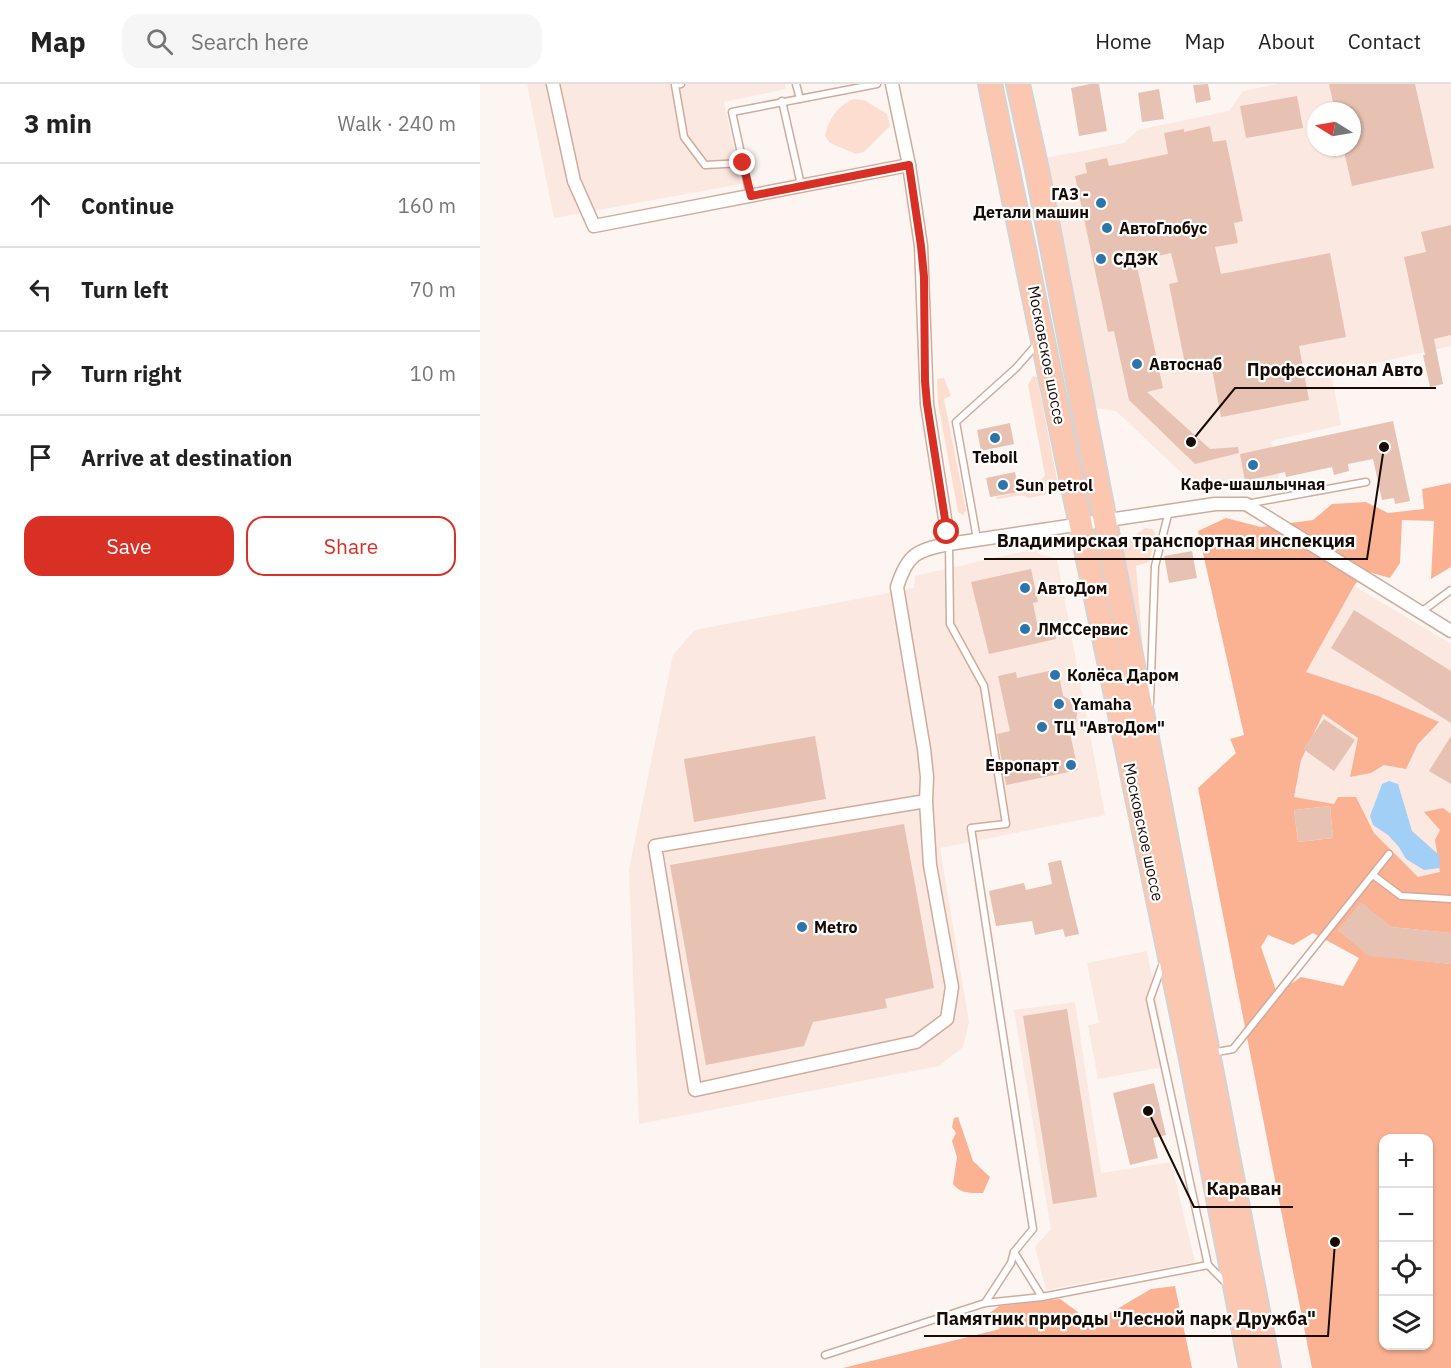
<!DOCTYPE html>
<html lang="en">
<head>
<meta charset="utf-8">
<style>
	:root { --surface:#fff; --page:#f6f6f6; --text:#222; --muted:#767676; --line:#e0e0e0; --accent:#d93025 }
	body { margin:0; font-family:"IBM Plex Sans",sans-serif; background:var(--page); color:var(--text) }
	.controls { position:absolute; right:18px; bottom:18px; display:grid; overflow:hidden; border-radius:12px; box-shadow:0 2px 4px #0004 }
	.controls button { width:54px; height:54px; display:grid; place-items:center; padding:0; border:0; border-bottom:2px solid var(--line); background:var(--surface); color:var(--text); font:30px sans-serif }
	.compass { position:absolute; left:827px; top:18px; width:54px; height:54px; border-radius:50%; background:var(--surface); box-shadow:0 2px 4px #0004; rotate:281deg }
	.stop { position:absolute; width:18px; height:18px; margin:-14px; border:4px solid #d93025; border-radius:50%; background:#fff }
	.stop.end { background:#d93025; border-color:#fff; box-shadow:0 2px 6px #0008 }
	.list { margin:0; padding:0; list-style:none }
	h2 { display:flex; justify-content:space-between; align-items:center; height:78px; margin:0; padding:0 24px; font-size:26px }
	h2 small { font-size:20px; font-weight:400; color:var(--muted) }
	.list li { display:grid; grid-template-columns:39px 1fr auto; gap:18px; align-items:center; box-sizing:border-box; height:84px; padding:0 24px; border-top:2px solid var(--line) }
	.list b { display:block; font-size:22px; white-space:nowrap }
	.list em { font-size:20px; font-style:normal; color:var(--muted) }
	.actions { display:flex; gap:12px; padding:18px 24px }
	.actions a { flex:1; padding:14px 0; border:2px solid var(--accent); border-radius:18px; text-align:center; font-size:21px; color:var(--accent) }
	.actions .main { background:var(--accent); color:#fff }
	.icon { flex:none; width:33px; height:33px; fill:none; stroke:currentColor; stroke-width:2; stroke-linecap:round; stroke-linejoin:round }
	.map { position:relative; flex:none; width:971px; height:1284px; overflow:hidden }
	header { display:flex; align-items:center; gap:36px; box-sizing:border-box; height:84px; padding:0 30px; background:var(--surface); border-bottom:2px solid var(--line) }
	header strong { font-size:28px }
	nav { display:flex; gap:33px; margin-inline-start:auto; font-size:21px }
	.search { width:420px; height:54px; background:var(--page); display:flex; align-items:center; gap:15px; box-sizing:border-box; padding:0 21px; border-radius:18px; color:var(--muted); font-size:22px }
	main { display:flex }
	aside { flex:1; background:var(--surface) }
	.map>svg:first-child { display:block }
	.built { fill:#fbe8e0; fill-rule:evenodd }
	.green { fill:#fcddd0 }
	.forest { fill:#fab293; fill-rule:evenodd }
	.water { fill:#a2cff5 }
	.building { fill:#e7c2b2 }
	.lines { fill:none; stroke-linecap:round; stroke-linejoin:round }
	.lane-casing { stroke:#d0ab9b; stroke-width:9 }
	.street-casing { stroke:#d0ab9b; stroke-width:15 }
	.highway-casing { stroke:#d5d3d2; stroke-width:26 }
	.lane { stroke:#fff; stroke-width:6 }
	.street { stroke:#fff; stroke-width:12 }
	.highway { stroke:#fcc7b0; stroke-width:22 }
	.route { stroke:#d93025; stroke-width:8 }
	.poi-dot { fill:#2d75a9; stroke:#fff; stroke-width:2 }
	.labels { text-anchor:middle; stroke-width:4.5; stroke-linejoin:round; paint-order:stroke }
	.poi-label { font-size:16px; font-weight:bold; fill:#170b06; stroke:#fff; text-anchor:start }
	.street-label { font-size:16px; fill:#170b06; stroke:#fff }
	.leader { fill:none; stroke:#170b06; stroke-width:2 }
	.callout-dot { fill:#170b06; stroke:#fff; stroke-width:2 }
	.callout-label { font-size:18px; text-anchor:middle; font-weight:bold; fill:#170b06; stroke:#fff; stroke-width:4.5; stroke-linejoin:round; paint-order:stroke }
</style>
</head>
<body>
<header>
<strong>Map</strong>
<div class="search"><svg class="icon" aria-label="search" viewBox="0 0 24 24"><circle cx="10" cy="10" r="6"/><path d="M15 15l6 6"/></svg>Search here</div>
<nav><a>Home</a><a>Map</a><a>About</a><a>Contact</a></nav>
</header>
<main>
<aside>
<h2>3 min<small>Walk · 240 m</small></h2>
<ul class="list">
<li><svg class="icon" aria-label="ahead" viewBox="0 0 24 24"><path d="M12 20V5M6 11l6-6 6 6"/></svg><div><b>Continue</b></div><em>160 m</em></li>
<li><svg class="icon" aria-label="left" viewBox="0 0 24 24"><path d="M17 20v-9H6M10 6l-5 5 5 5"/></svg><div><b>Turn left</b></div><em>70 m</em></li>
<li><svg class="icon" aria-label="right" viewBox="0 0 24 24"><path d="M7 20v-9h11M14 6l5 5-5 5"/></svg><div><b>Turn right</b></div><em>10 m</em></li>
<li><svg class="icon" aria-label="arrive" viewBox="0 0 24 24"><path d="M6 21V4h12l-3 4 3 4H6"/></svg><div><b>Arrive at destination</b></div></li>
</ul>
<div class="actions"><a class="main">Save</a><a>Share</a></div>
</aside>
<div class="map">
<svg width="971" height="1284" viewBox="0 0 971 1284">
	<rect width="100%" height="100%" fill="#fdf5f1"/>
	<g class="built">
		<path d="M47 0H305L306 5 244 18 261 100 74 134Z"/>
		<path d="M798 0H971V262L851 289 861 341 791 357 799 394 723 409 636 327 615 324 565 74 644 59 658 46 749 27 763 7ZM836 27H872V63H836Z"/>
		<path d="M555 465 560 470 577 475 625 731 460 764 489 938 483 963 459 982 159 1040 149 785 193 571 215 546 434 504 435 492Z"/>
		<path d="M874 502 971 560V914L847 848 814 772 805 718 816 668 841 628 896 612 826 588Z"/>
		<path d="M667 867 689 982 618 995 608 941 619 939 607 879Z"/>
		<path d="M595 918 621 1089 691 1078 715 1178 566 1206 555 1163 571 1145 534 926Z"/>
	</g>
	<g class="green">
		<path d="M373 15 384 16 407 30 410 42 384 68 376 70 350 59 345 52C348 35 358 22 373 15Z"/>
		<path d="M553 292 557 293 577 395 575 402 568 410 549 414 542 411 517 415 516 413 546 407 545 400 562 395 565 391 548 301Z"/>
		<path d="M464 294 471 312 464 315 486 426 483 431 478 428 458 319 457 295Z"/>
		<path d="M665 444 672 445 676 450 669 478 656 482 664 580 663 583 640 472 643 460Z"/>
	</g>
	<g class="forest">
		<path d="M971 399V483L951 495 954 437 922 436 920 479 910 494 885 487 874 502 826 588 898 612 959 638 938 660 926 685 904 681 891 689 870 693 878 654 843 630 821 676 814 713 854 720 858 713H876L894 749 938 793 960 788 955 756 960 746 944 728 963 724 971 730V849L911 843 881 819 858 846 889 871 971 880V1284H832L718 704 756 669 750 655 764 651 718 447 746 434 781 443 833 436 852 420 886 418 908 429 944 425 942 405ZM850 722 853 754 818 758 814 726ZM833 849 879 874 863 902 821 893 797 909 781 863 788 851 813 861ZM904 1054H948V1262H904Z"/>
		<path d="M478 1033 493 1077 510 1093 503 1109C490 1109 481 1110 473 1100L477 1073 472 1057 476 1049 472 1043 474 1034Z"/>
		<path d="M695 1202 712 1284H363L520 1245 507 1231 519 1222 580 1215 613 1239 671 1205Z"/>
	</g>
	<path class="water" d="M909 697 918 700 932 747 959 771 960 784 944 786 926 775 919 763 908 751 893 741 890 732 902 700Z"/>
	<g class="building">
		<path d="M610 0H619L627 47 599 52 591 4Z"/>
		<path d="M728 0 731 16 716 19 713 1Z"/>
		<path d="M849 0H935L954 84 872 102 863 63H872V27H855Z"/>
		<path d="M679 5 684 35 662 38 658 9Z"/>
		<path d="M817 12 823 44 766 54 760 22Z"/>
		<path d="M730 42 733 58 746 56 763 137 754 139 758 159 735 163 741 190 850 169 866 253 819 262 829 316 741 333 731 280 706 285 689 200 698 198 691 169 656 177 683 304 667 308 730 365 758 363 759 369 715 380 649 316 634 247 628 248 595 92 607 89 605 79 627 74 629 82 688 70 684 49 704 45V48Z"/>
		<path d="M971 141V251L954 255 963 300 950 303 943 271H945L924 173 946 168 941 148Z"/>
		<path d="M913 337 930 417 915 420 914 414 902 416 893 375 868 380 869 387 854 391 852 383 806 393 805 388 765 397 760 370Z"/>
		<path d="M530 339 534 360 501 367 497 346Z"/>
		<path d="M535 388 539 408 510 413 506 394Z"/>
		<path d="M712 467 717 494 689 499 684 472Z"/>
		<path d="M551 485 558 518 553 519 558 544 573 541 576 555 509 570 491 498Z"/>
		<path d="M874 526 971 587V639L851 564Z"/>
		<path d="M578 585 583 612 592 617 597 629 596 640 590 649 598 686 526 701 517 650 530 647 518 592 536 588 537 594Z"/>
		<path d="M844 635 875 656 854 687 823 665Z"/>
		<path d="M335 652 346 715 214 738 204 675Z"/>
		<path d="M971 652V700L949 687Z"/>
		<path d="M850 722 853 754 818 758 814 726Z"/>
		<path d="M424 740 454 904 405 915 407 924 333 938 324 962 226 981 190 781Z"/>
		<path d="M581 776 599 850 585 853 583 845 555 851 552 837 516 842 509 807 544 799 546 806 572 800 568 779Z"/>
		<path d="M881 818 911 843 971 849V880L889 872 858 846Z"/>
		<path d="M587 925 617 1113 573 1120 543 932Z"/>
		<path d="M674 999 686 1051 673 1054 678 1074 650 1081 633 1009Z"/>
	</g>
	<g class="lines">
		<g class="lane-casing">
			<g id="lane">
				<path d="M201 0 195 1 204 53 225 81 263 79"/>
				<path d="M316 0 320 15"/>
				<path d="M302 17 321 101"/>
				<path d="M270 111 252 28 397 0"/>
				<path d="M766 420 886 398"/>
				<path d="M497 455 476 338 536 284 557 260"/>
				<path d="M469 460 470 540 504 602 526 740 491 744 553 1145 534 1168 531 1179 505 1219"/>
				<path d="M941 528 971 506"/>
				<path d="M670 619 675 482 689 427"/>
				<path d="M893 791 921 812 971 815"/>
				<path d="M683 879 670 915 728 1181"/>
				<path d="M732 969 753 965 909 770"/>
				<path d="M534 1168 562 1213"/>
				<path d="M345 1271 505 1219 562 1213 728 1181 748 1201"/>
			</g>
		</g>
		<g class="street-casing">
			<g id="street">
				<path d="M73 0 94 97 114 142 429 81"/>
				<path d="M412 0 429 81 441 162 447 320 469 460"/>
				<path d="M446 717 175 762 215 1006 436 958 467 935 472 903 450 781 446 717 447 693 444 665 417 503C427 471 436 466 469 460L735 420H766L971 547"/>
			</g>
		</g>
		<g class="highway-casing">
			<g id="highway">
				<path d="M510 0 711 975 771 1284"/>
				<path d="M538 0 557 86 789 1284"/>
			</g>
		</g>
		<use href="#lane" class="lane"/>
		<use href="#street" class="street"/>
		<use href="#highway" class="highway"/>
	</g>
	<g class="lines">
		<path class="route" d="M263 79 271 112 429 81 441 162 444 193 445 297 447 320 467 448"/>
	</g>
	<g class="poi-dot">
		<circle cx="621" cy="119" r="6"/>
		<circle cx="627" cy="144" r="6"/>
		<circle cx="621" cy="175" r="6"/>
		<circle cx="657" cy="280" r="6"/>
		<circle cx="515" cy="354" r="6"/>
		<circle cx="773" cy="381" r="6"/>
		<circle cx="523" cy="401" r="6"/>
		<circle cx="545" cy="504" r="6"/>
		<circle cx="545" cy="545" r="6"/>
		<circle cx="575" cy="591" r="6"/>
		<circle cx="579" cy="620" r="6"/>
		<circle cx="562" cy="643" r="6"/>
		<circle cx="591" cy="681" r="6"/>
		<circle cx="322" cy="843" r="6"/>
	</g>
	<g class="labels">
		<g class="poi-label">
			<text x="609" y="116" text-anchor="end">ГАЗ -<tspan x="609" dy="18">Детали машин</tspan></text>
			<text x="639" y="150">АвтоГлобус</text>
			<text x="633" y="181">СДЭК</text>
			<text x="669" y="286">Автоснаб</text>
			<text x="515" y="379" text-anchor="middle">Teboil</text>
			<text x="773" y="406" text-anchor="middle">Кафе-шашлычная</text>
			<text x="535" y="407">Sun petrol</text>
			<text x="557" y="510">АвтоДом</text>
			<text x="557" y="551">ЛМССервис</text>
			<text x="587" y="597">Колёса Даром</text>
			<text x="591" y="626">Yamaha</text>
			<text x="574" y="649">ТЦ "АвтоДом"</text>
			<text x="579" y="687" text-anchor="end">Европарт</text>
			<text x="334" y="849">Metro</text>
		</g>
		<g class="street-label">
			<text transform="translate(567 271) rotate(79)" y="6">Московское шоссе</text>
			<text transform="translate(664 748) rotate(78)" y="6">Московское шоссе</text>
		</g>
	</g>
	<path class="leader" d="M711 358L755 304H956M904 363L887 475H504M668 1027L714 1123H813M855 1158L848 1252H444"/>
	<g class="callout-dot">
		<circle cx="711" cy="358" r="6"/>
		<circle cx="904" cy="363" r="6"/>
		<circle cx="668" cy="1027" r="6"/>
		<circle cx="855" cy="1158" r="6"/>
	</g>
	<g class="callout-label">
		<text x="855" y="292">Профессионал Авто</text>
		<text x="696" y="463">Владимирская транспортная инспекция</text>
		<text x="764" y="1111">Караван</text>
		<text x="646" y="1241">Памятник природы "Лесной парк Дружба"</text>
	</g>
</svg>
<div class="controls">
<button>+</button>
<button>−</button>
<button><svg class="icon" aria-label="locate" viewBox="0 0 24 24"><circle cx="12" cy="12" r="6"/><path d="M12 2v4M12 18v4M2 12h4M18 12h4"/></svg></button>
<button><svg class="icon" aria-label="layers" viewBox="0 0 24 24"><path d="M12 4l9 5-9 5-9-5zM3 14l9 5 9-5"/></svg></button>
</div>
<svg class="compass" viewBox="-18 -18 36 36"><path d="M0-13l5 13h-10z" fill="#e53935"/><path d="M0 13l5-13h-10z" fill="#767676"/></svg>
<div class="stop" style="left:467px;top:448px"></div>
<div class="stop end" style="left:263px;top:79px"></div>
</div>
</main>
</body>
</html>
